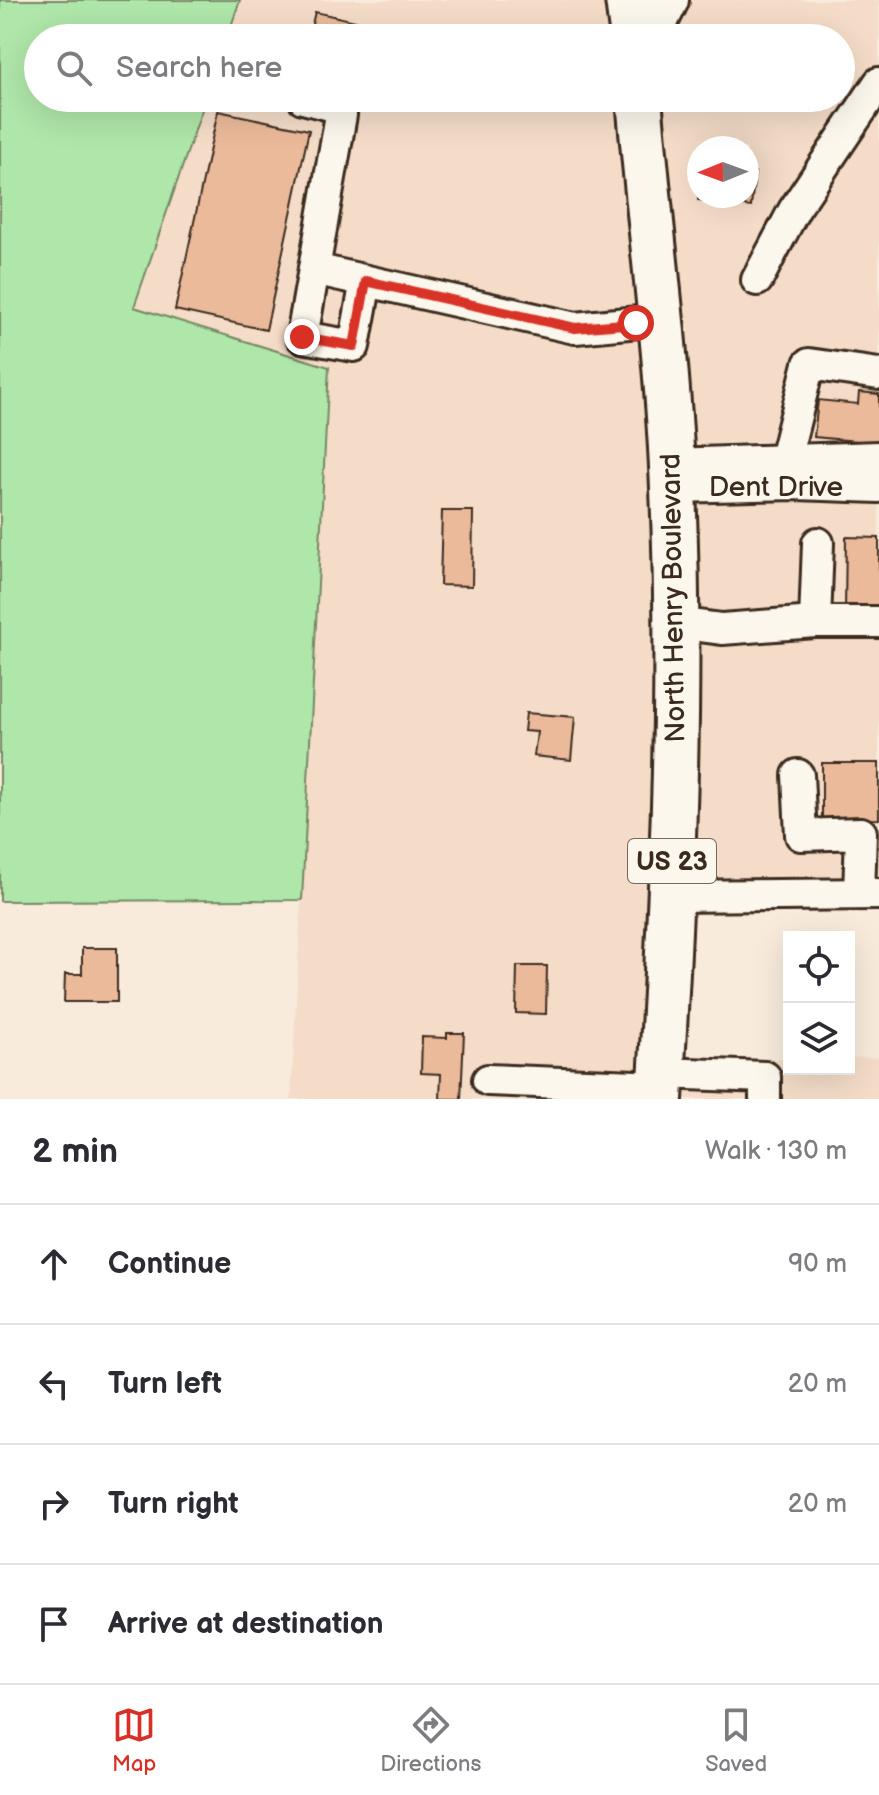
<!DOCTYPE html>
<html lang="en">
<head>
<meta charset="utf-8">
<style>
	:root { --surface:#fff; --page:#f2f2f3; --text:#2b2b33; --muted:#7c7c81; --line:#e1e1e2; --accent:#d93025 }
	body { margin:0; font-family:"Balsamiq Sans",sans-serif; background:var(--page); color:var(--text) }
	.controls { position:absolute; right:24px; bottom:24px; display:grid; overflow:hidden; border-radius:0px; box-shadow:0 8px 32px #0002 }
	.controls button { width:72px; height:72px; display:grid; place-items:center; padding:0; border:0; border-bottom:2px solid var(--line); background:var(--surface); color:var(--text); font:40px sans-serif }
	.compass { position:absolute; left:687px; top:136px; width:72px; height:72px; border-radius:50%; background:var(--surface); box-shadow:0 8px 32px #0002; rotate:269deg }
	.stop { position:absolute; width:24px; height:24px; margin:-18px; border:6px solid #d93025; border-radius:50%; background:#fff }
	.stop.end { background:#d93025; border-color:#fff; box-shadow:0 2px 8px #0008 }
	.list { margin:0; padding:0; list-style:none }
	h2 { display:flex; justify-content:space-between; align-items:center; height:104px; margin:0; padding:0 32px; font-size:34px }
	h2 small { font-size:26px; font-weight:400; color:var(--muted) }
	.list li { display:grid; grid-template-columns:52px 1fr auto; gap:24px; align-items:center; box-sizing:border-box; height:120px; padding:0 32px; border-top:2px solid var(--line) }
	.list b { display:block; font-size:30px; white-space:nowrap }
	.list em { font-size:26px; font-style:normal; color:var(--muted) }
	.icon { flex:none; width:44px; height:44px; fill:none; stroke:currentColor; stroke-width:2; stroke-linecap:round; stroke-linejoin:round }
	.map { position:relative; flex:none; width:879px; height:1099px; overflow:hidden }
	.search { position:absolute; background:var(--surface); box-shadow:0 8px 32px #0002; left:24px; right:24px; top:24px; height:88px; display:flex; align-items:center; gap:20px; box-sizing:border-box; padding:0 28px; border-radius:44px; color:var(--muted); font-size:30px }
	.sheet { height:584px; background:var(--surface) }
	nav { display:flex; justify-content:space-around; align-items:center; box-sizing:border-box; height:112px; border-top:2px solid var(--line); background:var(--surface); font-size:22px; color:var(--muted) }
	nav a { display:grid; justify-items:center; gap:4px }
	nav .on { color:var(--accent) }
	.map>svg:first-child { display:block }
	.built { fill:#f4dcc8; fill-rule:evenodd }
	.green { fill:#afe6a9; stroke:#758864; stroke-width:2 }
	.building { fill:#ebba9b; stroke:#3b2a1e; stroke-width:2 }
	.lines { fill:none; stroke-linecap:round; stroke-linejoin:round }
	.minor-casing { stroke:#3b2a1e; stroke-width:36 }
	.major-casing { stroke:#3b2a1e; stroke-width:44 }
	.highway-casing { stroke:#3b2a1e; stroke-width:50 }
	.minor { stroke:#fbf7ec; stroke-width:30 }
	.major { stroke:#fbf7ec; stroke-width:38 }
	.highway { stroke:#fbf7ec; stroke-width:44 }
	.route { stroke:#d93025; stroke-width:10 }
	.labels { text-anchor:middle; stroke-width:6; stroke-linejoin:round; paint-order:stroke }
	.shield { fill:#fbf7ec; stroke:#75685c; stroke-width:2 }
	.shield-label { font-size:26px; font-weight:bold; fill:#3b2a1e }
	.street-label { font-size:28px; fill:#3b2a1e; stroke:#fbf7ec }
</style>
</head>
<body>
<div class="map">
<svg width="879" height="1099" viewBox="0 0 879 1099">
	<rect width="100%" height="100%" fill="#f8ebdc"/>
	<filter id="ink" filterUnits="userSpaceOnUse"><feTurbulence type="fractalNoise" baseFrequency=".0125" numOctaves="2"/><feDisplacementMap in="SourceGraphic" scale="16" xChannelSelector="R" yChannelSelector="G"/><feConvolveMatrix kernelMatrix="1 2 1 2 8 2 1 2 1" color-interpolation-filters="sRGB"/></filter>
	<g filter="url(#ink)">
		<path class="built" d="M240 0H879V887L672 898 673 1060 789 1059V1069H849V1058L879 1057V1099H291L329 367 134 307 206 98H841V38H227ZM699 148H747V196H699Z"/>
		<path class="green" d="M0 0H240L227 38H38V98H206L134 307 329 367 302 900 0 901Z"/>
		<g class="building">
			<path d="M315 12 373 25 370 38 309 36Z"/>
			<path d="M218 111 309 130 266 330 175 310Z"/>
			<path d="M747 171 755 172 751 207 698 200 699 195 747 196Z"/>
			<path d="M859 392 879 394V443L814 437 818 400 858 404Z"/>
			<path d="M442 511H473L472 586 440 585Z"/>
			<path d="M846 537 879 538V610H845Z"/>
			<path d="M526 713 575 717 571 760 534 756 537 732 524 731Z"/>
			<path d="M822 763H879V819L822 820Z"/>
			<path d="M82 948H117V1002H64L65 974H82Z"/>
			<path d="M517 966H547L546 1014 516 1013Z"/>
			<path d="M447 1033H464L461 1099H440L441 1074 421 1073 422 1037 447 1038Z"/>
		</g>
		<g class="lines">
			<g class="minor-casing">
				<g id="minor">
					<path d="M303 98 338 107 341 115 314 269 575 328 660 320"/>
					<path d="M314 269 302 337 354 346 366 281"/>
					<path d="M757 280 794 210 879 83"/>
					<path d="M785 459 809 364 879 374"/>
					<path d="M671 464 879 457"/>
					<path d="M673 487 796 484 879 487"/>
					<path d="M815 622H879"/>
					<path d="M676 623 722 629 815 622 818 543"/>
					<path d="M798 775 801 835 861 833 859 894"/>
					<path d="M671 896 879 894"/>
					<path d="M662 1073 765 1077V1099"/>
					<path d="M488 1080 661 1087"/>
				</g>
			</g>
			<g class="major-casing">
				<path id="major" d="M650 38 669 0"/>
			</g>
			<g class="highway-casing">
				<g id="highway">
					<path d="M628 0 633 38"/>
					<path d="M639 98C650 228 668 359 673 489 682 692 672 896 660 1099"/>
				</g>
			</g>
			<use href="#minor" class="minor"/>
			<use href="#major" class="major"/>
			<use href="#highway" class="highway"/>
		</g>
	</g>
	<g class="lines" filter="url(#ink)">
		<path class="route" d="M302 337 354 346 366 281 575 328 636 323"/>
	</g>
	<g class="labels">
		<rect class="shield" x="628" y="839" width="88" height="44" rx="6"/>
		<g class="shield-label">
			<text x="672" y="870">US 23</text>
		</g>
		<g class="street-label">
			<text x="776" y="496">Dent Drive</text>
			<text transform="translate(672 598) rotate(-91)" y="10">North Henry Boulevard</text>
		</g>
	</g>
</svg>
<div class="controls">
<button><svg class="icon" aria-label="locate" viewBox="0 0 24 24"><circle cx="12" cy="12" r="6"/><path d="M12 2v4M12 18v4M2 12h4M18 12h4"/></svg></button>
<button><svg class="icon" aria-label="layers" viewBox="0 0 24 24"><path d="M12 4l9 5-9 5-9-5zM3 14l9 5 9-5"/></svg></button>
</div>
<svg class="compass" viewBox="-18 -18 36 36"><path d="M0-13l5 13h-10z" fill="#e53935"/><path d="M0 13l5-13h-10z" fill="#7c7c81"/></svg>
<div class="stop" style="left:636px;top:323px"></div>
<div class="stop end" style="left:302px;top:337px"></div>
<div class="search"><svg class="icon" aria-label="search" viewBox="0 0 24 24"><circle cx="10" cy="10" r="6"/><path d="M15 15l6 6"/></svg>Search here</div>
</div>
<section class="sheet">
<h2>2 min<small>Walk · 130 m</small></h2>
<ul class="list">
<li><svg class="icon" aria-label="ahead" viewBox="0 0 24 24"><path d="M12 20V5M6 11l6-6 6 6"/></svg><div><b>Continue</b></div><em>90 m</em></li>
<li><svg class="icon" aria-label="left" viewBox="0 0 24 24"><path d="M17 20v-9H6M10 6l-5 5 5 5"/></svg><div><b>Turn left</b></div><em>20 m</em></li>
<li><svg class="icon" aria-label="right" viewBox="0 0 24 24"><path d="M7 20v-9h11M14 6l5 5-5 5"/></svg><div><b>Turn right</b></div><em>20 m</em></li>
<li><svg class="icon" aria-label="arrive" viewBox="0 0 24 24"><path d="M6 21V4h12l-3 4 3 4H6"/></svg><div><b>Arrive at destination</b></div></li>
</ul>
</section>
<nav>
<a class="on"><svg class="icon" aria-label="map" viewBox="0 0 24 24"><path d="M3 6l6-2 6 2 6-2v14l-6 2-6-2-6 2zM9 4v14M15 6v14"/></svg>Map</a>
<a><svg class="icon" aria-label="directions" viewBox="0 0 24 24"><path d="M12 3l9 9-9 9-9-9zM9 14v-3h6M13 9l2 2-2 2"/></svg>Directions</a>
<a><svg class="icon" aria-label="saved" viewBox="0 0 24 24"><path d="M7 4h10v16l-5-4-5 4z"/></svg>Saved</a>
</nav>
</body>
</html>
